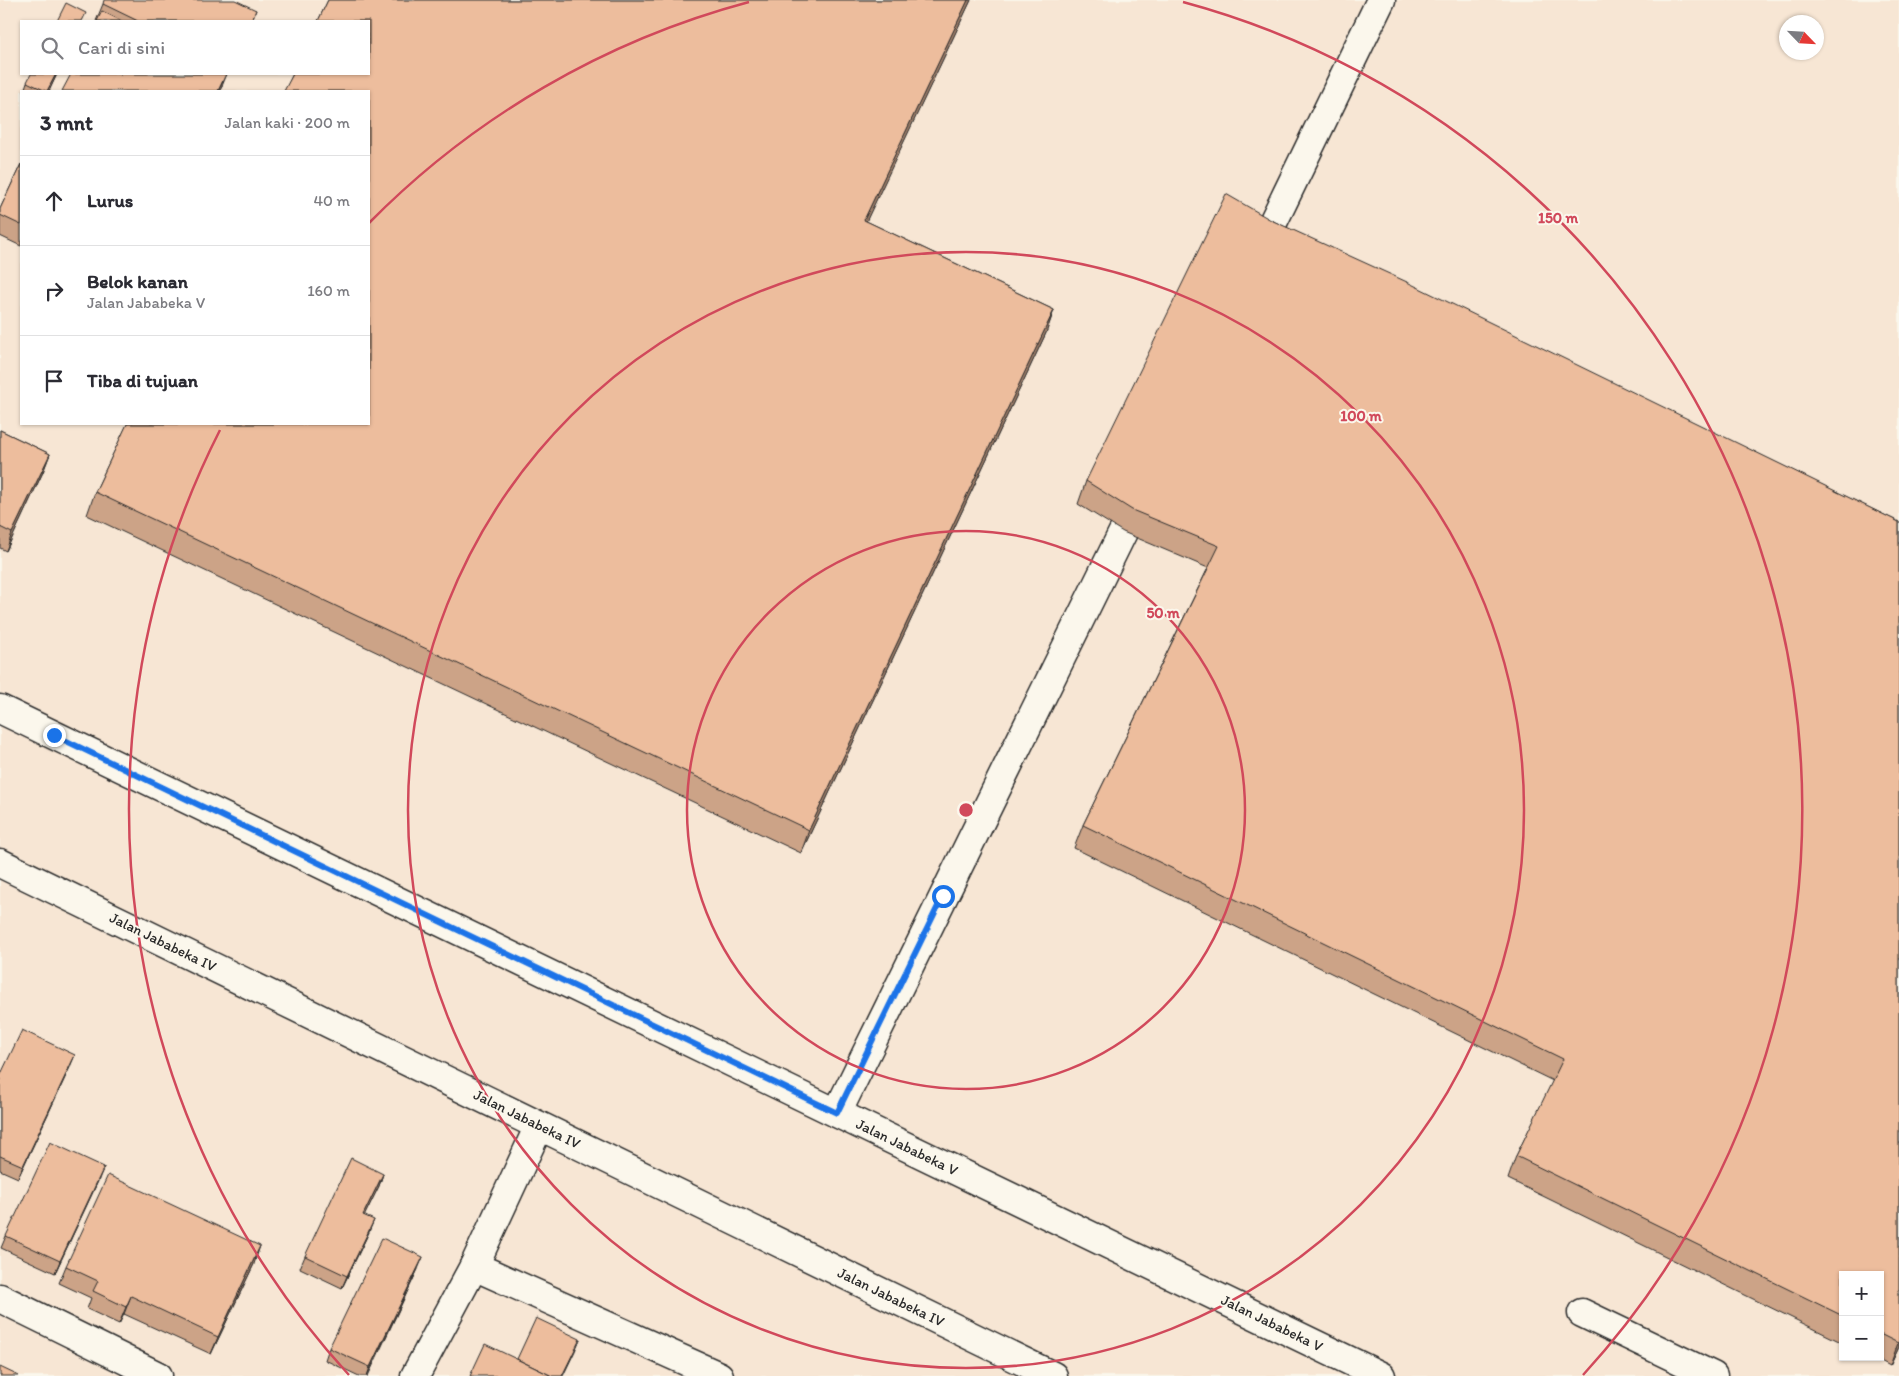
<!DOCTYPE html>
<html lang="id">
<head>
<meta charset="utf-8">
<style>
	:root { --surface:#fff; --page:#f2f2f3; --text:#2b2b33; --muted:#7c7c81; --line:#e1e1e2 }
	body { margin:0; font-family:Itim,sans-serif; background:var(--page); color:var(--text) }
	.controls { position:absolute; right:15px; bottom:15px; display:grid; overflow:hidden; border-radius:0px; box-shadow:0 1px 4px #0004 }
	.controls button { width:45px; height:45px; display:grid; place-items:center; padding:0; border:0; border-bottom:1px solid var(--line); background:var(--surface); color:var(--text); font:25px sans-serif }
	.compass { position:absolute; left:1779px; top:15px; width:45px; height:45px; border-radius:50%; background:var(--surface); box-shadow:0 1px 4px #0004; rotate:115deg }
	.stop { position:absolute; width:15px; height:15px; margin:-11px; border:4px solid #1a73e8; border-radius:50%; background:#fff }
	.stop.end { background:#1a73e8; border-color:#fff; box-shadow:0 1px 5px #0008 }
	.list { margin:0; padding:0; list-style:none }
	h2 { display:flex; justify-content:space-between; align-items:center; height:65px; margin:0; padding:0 20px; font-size:21px }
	h2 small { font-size:16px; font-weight:400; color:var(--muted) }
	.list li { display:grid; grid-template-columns:32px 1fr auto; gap:15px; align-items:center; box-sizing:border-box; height:90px; padding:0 20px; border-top:1px solid var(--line) }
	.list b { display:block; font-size:19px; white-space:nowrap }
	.list p { margin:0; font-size:16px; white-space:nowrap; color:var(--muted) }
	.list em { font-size:16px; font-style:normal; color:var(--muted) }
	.icon { flex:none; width:28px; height:28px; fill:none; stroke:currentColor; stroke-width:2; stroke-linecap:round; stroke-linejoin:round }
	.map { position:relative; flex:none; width:1899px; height:1376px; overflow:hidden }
	.search { position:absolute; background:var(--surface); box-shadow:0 1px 4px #0004; left:20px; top:20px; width:350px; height:55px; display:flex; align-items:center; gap:12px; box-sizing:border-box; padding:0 18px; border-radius:0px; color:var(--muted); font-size:19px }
	.panel { position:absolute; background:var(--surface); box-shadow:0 1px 4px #0004; left:20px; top:90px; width:350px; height:335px; border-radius:0px }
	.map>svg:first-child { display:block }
	.built { fill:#f7e6d4; fill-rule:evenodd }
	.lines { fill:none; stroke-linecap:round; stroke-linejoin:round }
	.minor-casing { stroke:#2b2b2b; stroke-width:31 }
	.minor { stroke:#fbf7ec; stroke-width:28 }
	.wall { fill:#cca387; stroke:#2b2b2b }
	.shaded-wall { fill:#a6846e; stroke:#2b2b2b }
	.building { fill:#edbd9d; stroke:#2b2b2b }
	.route { stroke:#1a73e8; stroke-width:6 }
	.ring { fill:none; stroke:#d1495b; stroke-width:2.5 }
	.labels { text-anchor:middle; stroke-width:4; stroke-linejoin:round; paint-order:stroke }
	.street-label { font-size:15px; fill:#2b2b2b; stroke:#fbf7ec }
	.centre { fill:#d1495b; stroke:#fbf7ec; stroke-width:2.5 }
	.ring-label { font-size:15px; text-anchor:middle; font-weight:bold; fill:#d1495b; stroke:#fbf7ec; stroke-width:4; stroke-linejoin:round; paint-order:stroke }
</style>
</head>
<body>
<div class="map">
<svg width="1899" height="1376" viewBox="0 0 1899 1376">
	<rect width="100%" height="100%" fill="#fbf7ec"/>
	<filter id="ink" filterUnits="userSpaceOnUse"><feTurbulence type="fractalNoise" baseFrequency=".02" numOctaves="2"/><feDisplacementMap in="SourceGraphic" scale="10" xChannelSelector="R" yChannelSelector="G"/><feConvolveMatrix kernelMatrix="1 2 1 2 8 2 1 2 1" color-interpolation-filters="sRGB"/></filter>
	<g filter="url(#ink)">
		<path class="built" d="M0 0H1899V1376H0ZM21 21H369V74H21ZM1786 22H1816V52H1786ZM21 91H369V424H21ZM1843 1275H1880V1357H1843Z"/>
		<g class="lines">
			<g class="minor-casing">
				<g id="minor">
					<path d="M1263 243 1381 0"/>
					<path d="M0 709 1381 1376"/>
					<path d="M0 863 1053 1376"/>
					<path d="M837 1113 1123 532"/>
					<path d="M474 1266 719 1376"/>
					<path d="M0 1298 158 1376"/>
					<path d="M1582 1313 1713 1376"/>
					<path d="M415 1376 474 1266 539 1126"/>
				</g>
			</g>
			<use href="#minor" class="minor"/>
		</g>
		<g class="wall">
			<path d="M328 0H971L866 221 1054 310 1046 333 801 853 87 515 95 492Z"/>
			<path d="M103 4 256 10 252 21H96Z"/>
			<path d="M57 74 49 91H24L27 82Z"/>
			<path d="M21 164V246L0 236V209Z"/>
			<path d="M1271 220 1899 522V1347L1890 1366 1873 1357H1880V1275H1843V1343L1508 1179 1516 1156 1553 1081 1074 848 1083 825 1208 568 1123 532 1078 504 1086 481Z"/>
			<path d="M0 430 50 454 43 472 6 551 0 548Z"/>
			<path d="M70 1067 18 1178 0 1170V1076Z"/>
			<path d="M383 1174 379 1186 364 1215 369 1232 342 1288 300 1268 305 1256Z"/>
			<path d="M99 1179 55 1273 1 1248 6 1236Z"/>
			<path d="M254 1264 211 1354 124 1314 119 1324 87 1309 91 1298 59 1283 66 1266Z"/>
			<path d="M418 1269 368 1376H359L325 1360 329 1348Z"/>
		</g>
		<g class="shaded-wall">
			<path d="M968 0H971L856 243 864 220Z"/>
			<path d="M56 74H57L49 91H47Z"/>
			<path d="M227 74 220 91H218Z"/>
			<path d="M1054 310 1046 333 801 853 809 830Z"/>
			<path d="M50 454 43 472 6 551 12 533Z"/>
			<path d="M75 1055 70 1067 18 1178 23 1166Z"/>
			<path d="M104 1167 99 1179 55 1273 60 1261Z"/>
			<path d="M383 1174 379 1186 359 1227 363 1215Z"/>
			<path d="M374 1220 369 1232 342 1288 347 1276Z"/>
			<path d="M260 1246 254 1264 211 1354 218 1337Z"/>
			<path d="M423 1257 418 1269 367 1376 370 1367Z"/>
			<path d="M131 1296 124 1314 119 1324 126 1307Z"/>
			<path d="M580 1339 575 1351 563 1376H562Z"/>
			<path d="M1899 1341V1347L1890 1366 1898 1343Z"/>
		</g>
		<g class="building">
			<path d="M104 0H235L256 10 251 21H138L103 4Z"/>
			<path d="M328 0H968L864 220 1054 310 809 830 95 492 127 424H369V91H284L293 74H369V21H318Z"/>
			<path d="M66 3 86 13 82 21H57Z"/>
			<path d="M102 11 122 21H97Z"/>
			<path d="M31 74H56L47 91H46L27 82Z"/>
			<path d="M71 74H226L218 91H62Z"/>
			<path d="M21 164V225L0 215V209Z"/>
			<path d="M1226 194 1271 220 1407 282 1899 522V1341L1898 1343 1880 1334V1275H1843V1316L1516 1156 1563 1059 1083 825 1219 546 1132 510 1086 481Z"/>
			<path d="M0 430 50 454 12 533 0 527Z"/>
			<path d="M22 1030 75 1055 23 1166 0 1156V1076Z"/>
			<path d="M50 1142 104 1167 60 1261 6 1236Z"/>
			<path d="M351 1158 383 1174 363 1215 374 1220 347 1276 305 1256Z"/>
			<path d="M108 1175 260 1246 218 1337 131 1296 126 1307 93 1291 98 1281 66 1266Z"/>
			<path d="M382 1238 423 1257 370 1367 329 1348Z"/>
			<path d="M536 1318 580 1339 562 1376H552L517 1359Z"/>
			<path d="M485 1344 552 1376H470Z"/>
			<path d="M0 1367 19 1376H0Z"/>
		</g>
	</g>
	<g class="lines" filter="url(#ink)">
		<path class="route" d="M54 735 837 1113 943 896"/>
	</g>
	<g class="ring">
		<circle cx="966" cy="810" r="279"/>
		<circle cx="966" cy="810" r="558"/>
		<path d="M349 1375A837 837 0 0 1 220 430M369 223A837 837 0 0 1 749 2M1183 2A837 837 0 0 1 1583 1375"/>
	</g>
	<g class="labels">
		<g class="street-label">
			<text transform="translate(163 942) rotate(26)" y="5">Jalan Jababeka IV</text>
			<text transform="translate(527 1119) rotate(26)" y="5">Jalan Jababeka IV</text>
			<text transform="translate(907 1147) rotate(26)" y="5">Jalan Jababeka V</text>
			<text transform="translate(891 1297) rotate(26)" y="5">Jalan Jababeka IV</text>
			<text transform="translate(1272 1323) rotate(26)" y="5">Jalan Jababeka V</text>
		</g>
	</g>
	<circle cx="966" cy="810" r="8" class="centre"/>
	<g class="ring-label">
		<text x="1558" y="223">150 m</text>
		<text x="1361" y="421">100 m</text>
		<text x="1163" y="618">50 m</text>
	</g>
</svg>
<div class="controls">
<button>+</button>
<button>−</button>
</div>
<svg class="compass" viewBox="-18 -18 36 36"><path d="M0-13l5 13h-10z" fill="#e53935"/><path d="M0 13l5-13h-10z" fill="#7c7c81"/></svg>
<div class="stop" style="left:943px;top:896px"></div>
<div class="stop end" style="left:54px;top:735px"></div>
<div class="search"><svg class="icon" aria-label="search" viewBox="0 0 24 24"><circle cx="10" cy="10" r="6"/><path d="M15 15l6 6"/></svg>Cari di sini</div>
<section class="panel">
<h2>3 mnt<small>Jalan kaki · 200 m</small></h2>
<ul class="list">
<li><svg class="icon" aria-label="ahead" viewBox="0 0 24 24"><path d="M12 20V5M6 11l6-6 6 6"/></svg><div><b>Lurus</b></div><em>40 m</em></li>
<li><svg class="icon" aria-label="right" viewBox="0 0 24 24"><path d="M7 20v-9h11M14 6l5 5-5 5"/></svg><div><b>Belok kanan</b><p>Jalan Jababeka V</p></div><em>160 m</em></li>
<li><svg class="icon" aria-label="arrive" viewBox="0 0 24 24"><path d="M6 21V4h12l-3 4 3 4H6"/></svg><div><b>Tiba di tujuan</b></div></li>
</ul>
</section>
</div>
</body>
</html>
